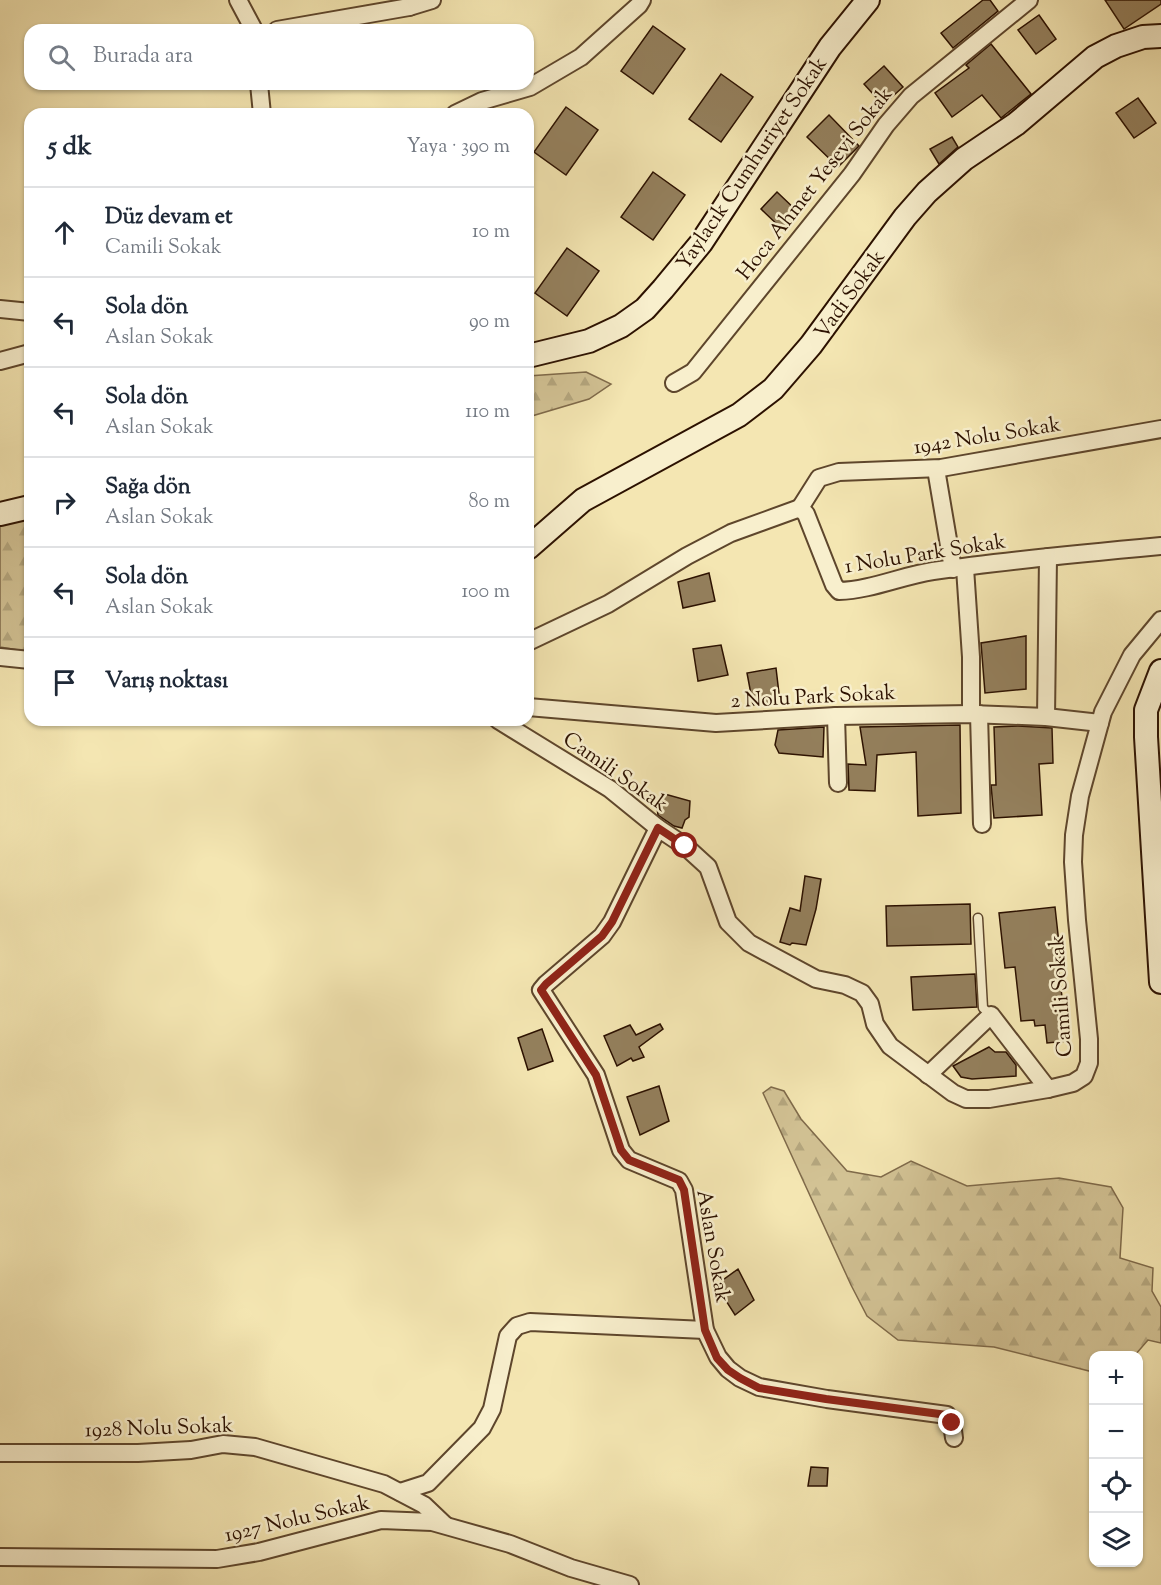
<!DOCTYPE html>
<html lang="tr">
<head>
<meta charset="utf-8">
<style>
	:root { --surface:#fff; --page:#f6f6f7; --text:#1f2937; --muted:#747a83; --line:#e0e1e3 }
	body { margin:0; font-family:"Sorts Mill Goudy",serif; background:var(--page); color:var(--text) }
	.controls { position:absolute; right:18px; bottom:18px; display:grid; overflow:hidden; border-radius:12px; box-shadow:0 2px 4px #0004 }
	.controls button { width:54px; height:54px; display:grid; place-items:center; padding:0; border:0; border-bottom:2px solid var(--line); background:var(--surface); color:var(--text); font:30px sans-serif }
	.stop { position:absolute; width:18px; height:18px; margin:-14px; border:4px solid #8f2418; border-radius:50%; background:#fff }
	.stop.end { background:#8f2418; border-color:#fff; box-shadow:0 2px 6px #0008 }
	.list { margin:0; padding:0; list-style:none }
	h2 { display:flex; justify-content:space-between; align-items:center; height:78px; margin:0; padding:0 24px; font-size:26px }
	h2 small { font-size:20px; font-weight:400; color:var(--muted) }
	.list li { display:grid; grid-template-columns:39px 1fr auto; gap:18px; align-items:center; box-sizing:border-box; height:90px; padding:0 24px; border-top:2px solid var(--line) }
	.list b { display:block; font-size:22px; white-space:nowrap }
	.list p { margin:0; font-size:20px; white-space:nowrap; color:var(--muted) }
	.list em { font-size:20px; font-style:normal; color:var(--muted) }
	.icon { flex:none; width:33px; height:33px; fill:none; stroke:currentColor; stroke-width:2; stroke-linecap:round; stroke-linejoin:round }
	.map { position:relative; flex:none; width:1161px; height:1585px; overflow:hidden }
	.search { position:absolute; background:var(--surface); box-shadow:0 2px 4px #0004; left:24px; top:24px; width:510px; height:66px; display:flex; align-items:center; gap:15px; box-sizing:border-box; padding:0 21px; border-radius:18px; color:var(--muted); font-size:22px }
	.panel { position:absolute; background:var(--surface); box-shadow:0 2px 4px #0004; left:24px; top:108px; width:510px; height:618px; border-radius:18px }
	.map>svg:first-child { display:block }
	.forest { fill:url(#forest-firs); stroke:#7f6a4a; stroke-width:1.5 }
	.building { fill:#94805d; stroke:#2c1100; stroke-width:1.5 }
	.lines { fill:none; stroke-linecap:round; stroke-linejoin:round }
	.lane-casing { stroke:#5e462c; stroke-width:11 }
	.street-casing { stroke:#5e462c; stroke-width:20 }
	.secondary-casing { stroke:#2c1100; stroke-width:26 }
	.lane { stroke:#f8efcd; stroke-width:8 }
	.street { stroke:#f8efcd; stroke-width:16 }
	.secondary { stroke:#f8efcd; stroke-width:22 }
	.route { stroke:#8f2418; stroke-width:8 }
	.labels { text-anchor:middle; stroke-width:5; stroke-linejoin:round; paint-order:stroke }
	.street-label { font-size:21px; fill:#2c1100; stroke:#f8efcd }
</style>
</head>
<body>
<div class="map">
<svg width="1161" height="1585" viewBox="0 0 1161 1585">
	<defs>
		<pattern id="forest-firs" width="22" height="20" patternUnits="userSpaceOnUse" patternTransform="scale(1.5)"><rect width="22" height="20" fill="#d2c294"/><path d="M5 1l3.5 6h-7zM16 11l3.5 6h-7z" fill="#b4a67e"/></pattern>
	</defs>
	<rect width="100%" height="100%" fill="#f4e6b2"/>
	<filter id="stains"><feTurbulence type="fractalNoise" baseFrequency=".00333" numOctaves="4"/><feColorMatrix values="0 0 0 0 .2 0 0 0 0 .09 0 0 0 0 .02 0 0 0 .5 -.17"/></filter>
	<radialGradient id="worn" r=".72"><stop offset=".6" stop-color="#630" stop-opacity="0"/><stop offset="1" stop-color="#630" stop-opacity=".3"/></radialGradient>
	<g class="forest">
		<path d="M586 372 611 384 589 399 532 416 528 420V376Z"/>
		<path d="M0 514H30V652L0 647Z"/>
		<path d="M771 1087 784 1091 801 1119 847 1171 881 1177 911 1161 967 1186 1059 1178 1111 1187 1123 1208 1120 1258 1153 1268 1152 1291 1161 1307V1343L1148 1340 1135 1355 1094 1356 1093 1372 994 1347 898 1340 867 1316 851 1285 763 1093Z"/>
	</g>
	<g class="building">
		<path d="M983 0H990L998 11 953 48 941 33Z"/>
		<path d="M1105 0H1161V4L1124 29Z"/>
		<path d="M1039 15 1056 39 1036 54 1018 30Z"/>
		<path d="M653 26 685 49 653 94 621 71Z"/>
		<path d="M991 44 1031 94 1001 118 982 95 952 117 935 93 969 68 966 65Z"/>
		<path d="M884 66 903 87 883 105 864 84Z"/>
		<path d="M721 74 753 97 721 142 689 119Z"/>
		<path d="M1138 98 1156 123 1134 138 1116 113Z"/>
		<path d="M566 107 598 130 566 175 534 152Z"/>
		<path d="M829 115 859 146 838 167 807 137Z"/>
		<path d="M952 137 958 147 939 164 930 149Z"/>
		<path d="M653 172 685 195 653 240 621 217Z"/>
		<path d="M777 192 799 213 783 230 761 209Z"/>
		<path d="M567 248 599 271 567 316 535 293Z"/>
		<path d="M709 573 715 601 683 608 678 582Z"/>
		<path d="M1026 636V689L985 693 981 643Z"/>
		<path d="M721 645 728 675 698 681 693 649Z"/>
		<path d="M776 668 780 702 753 705 747 673Z"/>
		<path d="M960 725 961 813 918 816 916 752 877 755 875 791 849 790 848 764 866 765 860 727Z"/>
		<path d="M1018 726 1052 728 1053 763 1039 764 1042 815 994 818 991 785H996L994 727Z"/>
		<path d="M824 727 823 757 779 753 775 745 778 730Z"/>
		<path d="M661 793 690 801 689 817 685 820 682 828 674 826 658 815 657 807Z"/>
		<path d="M805 876 821 879 816 909 806 945 792 943 790 945 780 942 790 908 800 911Z"/>
		<path d="M970 904 971 944 887 946 886 906Z"/>
		<path d="M1055 907 1061 962H1058L1067 1041 1047 1043 1045 1025 1035 1026 1034 1020 1021 1021 1015 967 1005 968 999 913Z"/>
		<path d="M975 974 977 1007 913 1010 911 977Z"/>
		<path d="M660 1024 663 1029 639 1047 644 1057 633 1061 631 1058 617 1066 604 1036 630 1025 636 1035Z"/>
		<path d="M542 1029 553 1061 528 1070 518 1038Z"/>
		<path d="M989 1047 995 1052H1006L1016 1065V1076L972 1079 961 1077 953 1066Z"/>
		<path d="M659 1086 669 1121 640 1135 627 1097Z"/>
		<path d="M738 1269 754 1300 735 1315 716 1285Z"/>
		<path d="M811 1467 828 1468 827 1486H808Z"/>
	</g>
	<g class="lines">
		<g class="lane-casing">
			<path id="lane" d="M978 918 983 1008 991 1015"/>
		</g>
		<g class="street-casing">
			<g id="street">
				<path d="M238 0 254 30"/>
				<path d="M409 7 432 0"/>
				<path d="M277 30 409 7 411 0"/>
				<path d="M259 84 262 114"/>
				<path d="M455 114 482 101 530 87 581 57 639 5 642 0"/>
				<path d="M0 309 30 312"/>
				<path d="M0 361 30 353"/>
				<path d="M674 383 693 372 852 174 886 125 911 96 1029 0"/>
				<path d="M936 469 953 569"/>
				<path d="M800 508 819 478 839 472 941 468 1161 429"/>
				<path d="M965 568 971 657V714"/>
				<path d="M528 642 608 604 687 556 731 533 800 508 806 514 834 585 839 591C871 590 901 576 933 571 1009 560 1085 553 1161 546"/>
				<path d="M0 657 30 660"/>
				<path d="M528 707 716 723 836 716 971 714 1046 717 1100 723"/>
				<path d="M979 714 982 824"/>
				<path d="M836 716 838 783"/>
				<path d="M1046 717 1048 557"/>
				<path d="M498 720 610 789 658 828 685 846 708 867 728 922 749 943 816 979 845 985 862 993 870 1004 875 1024 890 1046 953 1093 966 1099H989L1048 1089 1073 1083 1084 1076 1089 1063V1039L1077 920 1073 862 1074 835 1080 796 1103 712 1132 655 1161 620"/>
				<path d="M658 828 612 922 602 936 546 984 541 990 596 1075 621 1150 629 1160 679 1181 684 1190 705 1330 718 1357 728 1369 740 1378 759 1387 827 1399 947 1415 952 1423 954 1438"/>
				<path d="M928 1075 991 1015 1048 1089"/>
				<path d="M0 1453H138L191 1450 223 1444 255 1447 384 1484 424 1505 445 1525"/>
				<path d="M400 1492 428 1483 482 1428 492 1409 508 1336 517 1326 530 1322 705 1330"/>
				<path d="M0 1557 217 1559 259 1552 381 1520 432 1522 510 1544 571 1568 630 1585"/>
			</g>
		</g>
		<g class="secondary-casing">
			<g id="secondary">
				<path d="M528 356 589 341 621 326 645 309 663 289 701 243 830 47 868 0"/>
				<path d="M0 514 30 507"/>
				<path d="M528 548 583 500 739 415 773 389 811 345 905 217 927 192 964 159 1016 124 1095 57 1116 46 1143 37 1161 36"/>
				<path d="M1161 671 1146 710V737L1161 982"/>
			</g>
		</g>
		<use href="#lane" class="lane"/>
		<use href="#street" class="street"/>
		<use href="#secondary" class="secondary"/>
	</g>
	<g class="lines">
		<path class="route" d="M685 846 658 828 612 922 602 936 546 984 541 990 596 1075 621 1150 629 1160 679 1180 684 1190 705 1330 717 1358 728 1370 740 1378 759 1388 826 1399 947 1415 952 1423"/>
	</g>
	<g class="labels">
		<g class="street-label">
			<text transform="translate(751 163) rotate(-56)" y="7">Yaylacık Cumhuriyet Sokak</text>
			<text transform="translate(814 183) rotate(-52)" y="7">Hoca Ahmet Yesevi Sokak</text>
			<text transform="translate(849 294) rotate(-54)" y="7">Vadi Sokak</text>
			<text transform="translate(987 435) rotate(-9)" y="7">1942 Nolu Sokak</text>
			<text transform="translate(925 553) rotate(-9)" y="7">1 Nolu Park Sokak</text>
			<text transform="translate(813 696) rotate(-3)" y="7">2 Nolu Park Sokak</text>
			<text transform="translate(616 771) rotate(35)" y="7">Camili Sokak</text>
			<text transform="translate(1060 996) rotate(-94)" y="7">Camili Sokak</text>
			<text transform="translate(714 1246) rotate(80)" y="7">Aslan Sokak</text>
			<text transform="translate(159 1427) rotate(-2)" y="7">1928 Nolu Sokak</text>
			<text transform="translate(297 1518) rotate(-13)" y="7">1927 Nolu Sokak</text>
		</g>
	</g>
	<rect width="100%" height="100%" filter="url(#stains)"/>
	<rect width="100%" height="100%" fill="url(#worn)"/>
</svg>
<div class="controls">
<button>+</button>
<button>−</button>
<button><svg class="icon" aria-label="locate" viewBox="0 0 24 24"><circle cx="12" cy="12" r="6"/><path d="M12 2v4M12 18v4M2 12h4M18 12h4"/></svg></button>
<button><svg class="icon" aria-label="layers" viewBox="0 0 24 24"><path d="M12 4l9 5-9 5-9-5zM3 14l9 5 9-5"/></svg></button>
</div>
<div class="stop" style="left:685px;top:846px"></div>
<div class="stop end" style="left:952px;top:1423px"></div>
<div class="search"><svg class="icon" aria-label="search" viewBox="0 0 24 24"><circle cx="10" cy="10" r="6"/><path d="M15 15l6 6"/></svg>Burada ara</div>
<section class="panel">
<h2>5 dk<small>Yaya · 390 m</small></h2>
<ul class="list">
<li><svg class="icon" aria-label="ahead" viewBox="0 0 24 24"><path d="M12 20V5M6 11l6-6 6 6"/></svg><div><b>Düz devam et</b><p>Camili Sokak</p></div><em>10 m</em></li>
<li><svg class="icon" aria-label="left" viewBox="0 0 24 24"><path d="M17 20v-9H6M10 6l-5 5 5 5"/></svg><div><b>Sola dön</b><p>Aslan Sokak</p></div><em>90 m</em></li>
<li><svg class="icon" aria-label="left" viewBox="0 0 24 24"><path d="M17 20v-9H6M10 6l-5 5 5 5"/></svg><div><b>Sola dön</b><p>Aslan Sokak</p></div><em>110 m</em></li>
<li><svg class="icon" aria-label="right" viewBox="0 0 24 24"><path d="M7 20v-9h11M14 6l5 5-5 5"/></svg><div><b>Sağa dön</b><p>Aslan Sokak</p></div><em>80 m</em></li>
<li><svg class="icon" aria-label="left" viewBox="0 0 24 24"><path d="M17 20v-9H6M10 6l-5 5 5 5"/></svg><div><b>Sola dön</b><p>Aslan Sokak</p></div><em>100 m</em></li>
<li><svg class="icon" aria-label="arrive" viewBox="0 0 24 24"><path d="M6 21V4h12l-3 4 3 4H6"/></svg><div><b>Varış noktası</b></div></li>
</ul>
</section>
</div>
</body>
</html>
